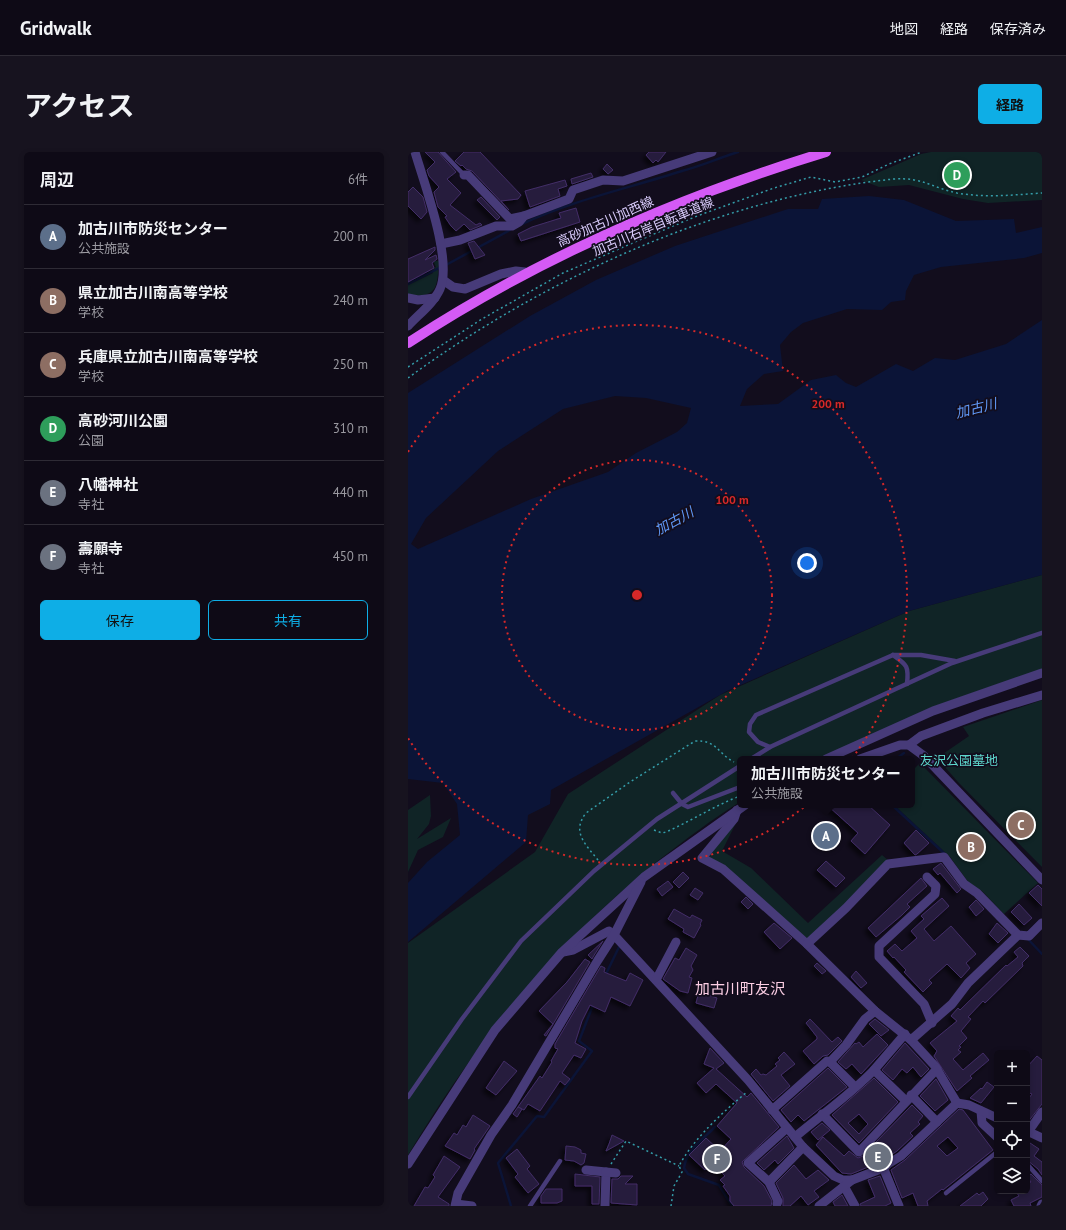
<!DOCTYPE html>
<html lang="ja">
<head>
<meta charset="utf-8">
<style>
	:root { --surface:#0e0a16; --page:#17131f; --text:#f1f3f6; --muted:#9b9aa1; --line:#2e2b35; --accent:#0eaee6 }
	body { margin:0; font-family:"PT Sans","Noto Sans JP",sans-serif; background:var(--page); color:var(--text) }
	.controls { position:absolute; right:12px; bottom:12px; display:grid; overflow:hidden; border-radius:6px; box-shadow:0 2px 6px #0003 }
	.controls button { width:36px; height:36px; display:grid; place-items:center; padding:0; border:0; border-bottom:1px solid var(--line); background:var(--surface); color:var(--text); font:20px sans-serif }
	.you { position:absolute; left:399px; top:411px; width:14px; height:14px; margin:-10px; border:3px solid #fff; border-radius:50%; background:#1a73e8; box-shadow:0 0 0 6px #1a73e833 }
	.badge { display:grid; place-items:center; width:26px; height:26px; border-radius:50%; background:var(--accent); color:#fff; font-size:13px; font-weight:700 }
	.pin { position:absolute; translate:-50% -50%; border:2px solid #fff; box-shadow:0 1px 4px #0006 }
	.popup { position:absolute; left:329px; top:604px; width:178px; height:52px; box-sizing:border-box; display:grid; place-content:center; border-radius:6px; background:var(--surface); filter:drop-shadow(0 1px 3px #0005); font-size:13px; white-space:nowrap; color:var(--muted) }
	.popup b { font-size:15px; color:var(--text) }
	.popup::after { content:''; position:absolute; left:50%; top:100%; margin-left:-8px; border:8px solid transparent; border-top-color:var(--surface) }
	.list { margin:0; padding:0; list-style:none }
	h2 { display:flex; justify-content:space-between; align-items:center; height:52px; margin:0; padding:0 16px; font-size:17px }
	h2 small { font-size:13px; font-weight:400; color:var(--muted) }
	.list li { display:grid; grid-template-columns:26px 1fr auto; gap:12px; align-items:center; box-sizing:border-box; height:64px; padding:0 16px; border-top:1px solid var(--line) }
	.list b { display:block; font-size:15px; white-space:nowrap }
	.list p { margin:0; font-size:13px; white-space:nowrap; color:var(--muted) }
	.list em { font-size:13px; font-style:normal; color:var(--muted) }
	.actions { display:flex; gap:8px; padding:12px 16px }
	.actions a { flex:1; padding:9px 0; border:1px solid var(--accent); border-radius:6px; text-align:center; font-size:14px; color:var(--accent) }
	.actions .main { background:var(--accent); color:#111 }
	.icon { flex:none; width:22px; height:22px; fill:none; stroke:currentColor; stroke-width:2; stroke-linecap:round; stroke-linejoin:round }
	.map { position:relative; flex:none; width:634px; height:1054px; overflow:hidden; border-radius:6px }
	header { display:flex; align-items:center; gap:24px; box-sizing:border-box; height:56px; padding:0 20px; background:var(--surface); border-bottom:1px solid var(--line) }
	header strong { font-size:19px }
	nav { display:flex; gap:22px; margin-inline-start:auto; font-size:14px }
	.intro { display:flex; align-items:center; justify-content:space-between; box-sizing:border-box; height:96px; padding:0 24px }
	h1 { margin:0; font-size:28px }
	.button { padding:10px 18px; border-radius:6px; background:var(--accent); color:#111; font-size:14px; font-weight:700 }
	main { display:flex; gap:24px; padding:0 24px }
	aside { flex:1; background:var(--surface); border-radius:6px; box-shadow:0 2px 6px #0003 }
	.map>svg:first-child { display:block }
	.green { fill:#102426 }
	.water { fill:#0b1437; fill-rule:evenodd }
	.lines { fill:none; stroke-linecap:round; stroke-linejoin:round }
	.stream { stroke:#0b1437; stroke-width:2.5 }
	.building { fill:#271a3d; stroke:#422e67; fill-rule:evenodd; filter:url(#shadow) }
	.path { stroke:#349ca8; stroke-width:1.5; stroke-dasharray:2 3; stroke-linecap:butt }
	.service { stroke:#473b79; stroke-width:4.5 }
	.minor { stroke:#473b79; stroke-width:9 }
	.primary { stroke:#d45af5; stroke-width:10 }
	.ring { fill:none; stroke:#d62828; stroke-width:2; stroke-dasharray:2 4 }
	.labels { text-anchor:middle; stroke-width:3.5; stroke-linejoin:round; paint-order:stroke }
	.street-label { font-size:13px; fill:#d9ccfc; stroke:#120d1d }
	.park-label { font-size:13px; fill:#5dd6cc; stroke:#120d1d }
	.water-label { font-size:14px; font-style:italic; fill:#6098f6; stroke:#120d1d }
	.quarter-label { font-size:15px; fill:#fccee4; stroke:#120d1d }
	.centre { fill:#d62828; stroke:#120d1d; stroke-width:2 }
	.ring-label { font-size:12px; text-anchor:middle; font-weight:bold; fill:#d62828; stroke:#120d1d; stroke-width:3.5; stroke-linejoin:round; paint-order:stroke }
</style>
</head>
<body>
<header>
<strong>Gridwalk</strong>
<nav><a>地図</a><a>経路</a><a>保存済み</a></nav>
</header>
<div class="intro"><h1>アクセス</h1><a class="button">経路</a></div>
<main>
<aside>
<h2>周辺<small>6件</small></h2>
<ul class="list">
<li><span class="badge" style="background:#5c6f8a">A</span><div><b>加古川市防災センター</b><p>公共施設</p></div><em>200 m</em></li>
<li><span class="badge" style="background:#8d6e63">B</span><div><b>県立加古川南高等学校</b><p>学校</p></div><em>240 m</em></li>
<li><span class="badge" style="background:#8d6e63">C</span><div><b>兵庫県立加古川南高等学校</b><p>学校</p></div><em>250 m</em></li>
<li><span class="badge" style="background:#2e9e5b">D</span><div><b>高砂河川公園</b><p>公園</p></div><em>310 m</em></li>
<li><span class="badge" style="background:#6b7280">E</span><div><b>八幡神社</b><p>寺社</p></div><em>440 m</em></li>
<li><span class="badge" style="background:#6b7280">F</span><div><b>壽願寺</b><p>寺社</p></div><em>450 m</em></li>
</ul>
<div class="actions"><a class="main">保存</a><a>共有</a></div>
</aside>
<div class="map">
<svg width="634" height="1054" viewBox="0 0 634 1054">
	<defs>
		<filter id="shadow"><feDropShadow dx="-3.5" dy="3.5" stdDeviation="2" flood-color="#0009"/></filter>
	</defs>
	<rect width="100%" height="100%" fill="#120d1d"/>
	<g class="green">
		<path d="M523 0H634V48L580 51 555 47 501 33 471 35 453 28 513 2Z"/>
		<path d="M25 109H31C29 136 30 145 0 144V133L25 121V117L28 115Z"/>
		<path d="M634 423V517L527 554 412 607H332V650C304 667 277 688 251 708 145 793 70 887 0 1003V791L127 700 160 642 312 543 501 459Z"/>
		<path d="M634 548V715L550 630 529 606 561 584 555 575Z"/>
		<path d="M512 611 630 731 596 762 574 739 561 731 542 705 486 653H504V619Z"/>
		<path d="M22 643 23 664 21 672 9 687 43 666 35 685 10 698 0 720V658Z"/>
		<path d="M328 671 314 699 343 716 400 771 474 703 481 709 401 788 298 704Z"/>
	</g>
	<path class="water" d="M461 44 496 48 548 69 606 67 608 81 634 75V101L616 106 533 115 506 123 498 139 497 148 483 150 474 158 439 157 395 171 383 180 372 193 375 219 356 222 339 237 332 254 370 252 403 228 428 223 438 231 448 235 488 212 505 219 527 206 547 208 598 192 634 168V423L501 459 319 539 143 638 142 652 120 663 118 690 0 790V731L19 710 52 683 49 652 35 631 0 627V241L122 164 188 128 267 94 380 57H410L414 47ZM207 244 238 246 283 256 279 271 269 280 228 301 200 320 123 347 10 397 3 392 18 366 90 299 155 257Z"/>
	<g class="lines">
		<g class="stream">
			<path d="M114 72C165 48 221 36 274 19 293 14 311 6 330 0"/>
			<path d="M38 113 102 78"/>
			<path d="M0 132 33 115"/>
			<path d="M488 607 496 601"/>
			<path d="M484 653 538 703"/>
			<path d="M619 786 634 802"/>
			<path d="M197 824 212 793"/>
			<path d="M307 975C295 987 278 999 276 1016L280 1022 311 1033 324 1054"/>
			<path d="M103 1054 90 1011 129 964 136 965 184 899 171 889 185 853"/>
		</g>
	</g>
	<g class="building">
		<path d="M17 0H30L48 20 39 27 53 41 42 53 68 73 72 71 74 73 62 78 56 72 48 79 43 74 37 65 39 64 30 55 26 40 31 35 21 24 19 18 27 10Z"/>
		<path d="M56 0H72L113 43 110 47 93 49 101 58 64 19 58 17 54 13 53 14 47 9Z"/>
		<path d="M241 0H258L250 10 248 8 245 11 238 3Z"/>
		<path d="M199 12 205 18 200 22 195 17Z"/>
		<path d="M183 21 185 25 164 32 163 27Z"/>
		<path d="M157 28 159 34 150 37 152 44 122 55 117 39Z"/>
		<path d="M5 35 15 45 19 60 13 67 0 54V40Z"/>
		<path d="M73 45 92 65 89 68 69 48Z"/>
		<path d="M168 56 172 70 113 89 110 82 124 75 153 66 151 61Z"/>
		<path d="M66 89 77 103 67 107 60 91Z"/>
		<path d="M27 95V98L17 108 28 103 29 107 24 111 26 116 0 130V107Z"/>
		<path d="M419 653H460L482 673 457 702 443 689 450 681Z"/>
		<path d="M508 678 521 691 509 702 507 703 496 691Z"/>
		<path d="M418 709 437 726 428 735 409 718Z"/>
		<path d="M533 711 553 737 549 741 532 721 530 723 525 717Z"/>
		<path d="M275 720 281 726 271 736 265 730Z"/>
		<path d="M513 726 519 734 499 752 502 755 494 763 468 785 460 776Z"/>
		<path d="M260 729 265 735 254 744 249 737Z"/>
		<path d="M630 733 634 737V754L621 741Z"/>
		<path d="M287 736 295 741 290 748 282 743Z"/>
		<path d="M338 745 345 752 340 757 333 750Z"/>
		<path d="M534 746 541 754 516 777 526 789 543 774 568 802 558 811 562 816 553 826 539 812 521 828 524 831 515 840 496 820 498 818 486 805 485 806 479 799 487 792 494 799 509 786 503 779 516 767 513 764Z"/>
		<path d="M568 748 576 757 568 764 561 755Z"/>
		<path d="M611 752 624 766 616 773 603 760Z"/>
		<path d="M266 757 282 766 284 763 294 768 292 772 293 773 286 786 275 780 276 777 260 767Z"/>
		<path d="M366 771 384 786 372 797 356 780Z"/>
		<path d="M589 771 600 781 590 791 581 782Z"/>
		<path d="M195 789 185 805 184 807 180 803Z"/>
		<path d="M612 795 621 804 614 811 615 814 577 851 575 849 560 865 563 867 553 879 559 886 551 894 553 895 550 898 553 900 545 907 555 918 575 901 581 908 562 924 564 926 549 939 526 904 529 899 522 891 549 869 543 864 550 856 552 858 598 813 599 814 610 805 606 800Z"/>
		<path d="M278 796 289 803 283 814 285 818 281 825 284 826 280 841 272 839 255 827 267 806 271 808Z"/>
		<path d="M177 807 182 810 138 884 136 883 145 872 131 859 159 830Z"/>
		<path d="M409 811 418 819 414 822 406 814Z"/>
		<path d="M193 814 197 816 196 820 218 829 222 821 235 828 222 854 203 845 197 860 182 853 174 869 167 891 178 897 173 906 166 903 154 921 162 927 157 933 152 929 132 959 120 952 116 958 110 955 132 924 134 926 144 910 143 909 150 897 147 896V892Z"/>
		<path d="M448 819 459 831 453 836 443 825Z"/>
		<path d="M291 840 309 846 306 856 288 851Z"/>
		<path d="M402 867 424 890 430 885 434 889 420 903 415 904 406 912 395 899 409 887V885L398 871Z"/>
		<path d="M467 867 481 878 473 884 461 872Z"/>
		<path d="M469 882 480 893 453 922 444 912 438 917 430 910 447 891 448 892 451 890 455 895Z"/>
		<path d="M497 891 521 917 513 925 505 915 499 921 494 917 485 928 474 918Z"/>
		<path d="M302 896 316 911 308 917 339 945 343 941 371 975 334 1010 336 1015 356 1034 364 1049 363 1054H326L322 1049V1044L315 1034 317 1033 312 1028 317 1024 304 1011 297 1018 281 1003 298 986 312 999 323 987 309 974 329 951 308 932 298 941 289 931 306 916 296 912Z"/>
		<path d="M376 900 387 912 373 923 382 934 365 949 343 922 348 917 353 923 355 922 358 923 369 914 367 912 372 908 370 906Z"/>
		<path d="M629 904 634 908V952L619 971V949L624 942 619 940V915Z"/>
		<path d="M96 909 109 919 88 943 78 936Z"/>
		<path d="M420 916 439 935 396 969 390 963 383 970 373 958Z"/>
		<path d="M466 926 490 950 451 991 424 963ZM451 962 460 972 451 982 440 971Z"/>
		<path d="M528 927 540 948 527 959 512 944Z"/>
		<path d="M579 930 586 935 573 951 562 946 573 936 574 937Z"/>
		<path d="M504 953 515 964 510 970 512 972 502 981 505 984 489 999 480 1005 467 991Z"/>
		<path d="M110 955 114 957 109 965 105 962Z"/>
		<path d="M551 957 555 958 585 998 535 1038 534 1037 519 1049 520 1054H510L505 1041 494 1046 483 1018 497 1008ZM540 985 550 996 539 1004 529 994Z"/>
		<path d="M65 963 82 974 66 997 67 998 62 1007 37 994 46 981 49 983 55 973 58 975Z"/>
		<path d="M414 971 422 978 410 988 403 980Z"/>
		<path d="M204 983 216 989 198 999 201 992Z"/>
		<path d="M379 984 386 996 370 1012 367 1008 356 1018 349 1011Z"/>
		<path d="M415 985 436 1004 441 999 450 1006 455 1004 459 1000 470 1011 443 1022 434 1021 408 993Z"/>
		<path d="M619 989 631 997 626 1004 634 1010V1023L630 1017 619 1008Z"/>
		<path d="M158 994 167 995 173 998V1001L178 1002 176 1011 173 1013 166 1009 157 1008Z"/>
		<path d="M109 997 122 1014 119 1017 131 1032 120 1041 107 1025 110 1022 98 1006Z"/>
		<path d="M36 1004 52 1015 30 1045 41 1052V1054H6L17 1035 20 1036 27 1025 25 1023Z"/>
		<path d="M386 1013 398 1027 410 1018 421 1028 406 1039 411 1045 400 1053 393 1044 382 1054H375V1046L368 1031Z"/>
		<path d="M167 1022 192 1025 191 1052H184V1034H167Z"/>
		<path d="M623 1022 634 1033V1045L622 1051 623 1054H606L603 1048 611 1044 609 1041 619 1039V1032L623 1030 619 1025Z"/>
		<path d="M213 1024H225L217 1032H229V1053L203 1051 204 1027H210Z"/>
		<path d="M472 1024 483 1051 477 1054H453L452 1052 467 1045 460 1028Z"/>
		<path d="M138 1037H154V1049L149 1051H133V1044Z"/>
		<path d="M575 1040 580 1047 573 1054H552L569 1041 571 1043Z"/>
		<path d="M434 1043 440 1054H427L425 1050Z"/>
	</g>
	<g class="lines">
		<g class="path">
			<path d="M0 215 74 167 155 121 234 87 289 64 366 36 403 25 427 30 454 25 481 12 514 0"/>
			<path d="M0 226C136 126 317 44 486 27 514 25 525 36 549 41 577 46 605 43 634 41"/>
			<path d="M246 678 254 681 258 680C283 669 306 654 332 644"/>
			<path d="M190 708C178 693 163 680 178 661L222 630 287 589C309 588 309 601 326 610"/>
			<path d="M203 1012 218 989 271 1014"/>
			<path d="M263 1054 266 1034 274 1020 271 1014C285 987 316 959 339 940"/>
		</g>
		<g class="service">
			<path d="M34 0 56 23"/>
			<path d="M485 503C499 513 501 514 499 532"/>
			<path d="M362 595 350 590 341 580 342 572 348 563 485 503H513L547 509"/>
			<path d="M343 607 362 595 544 511 634 481"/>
			<path d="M265 641 274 652 280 655 332 635"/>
			<path d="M0 945 54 867 113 789 186 719 249 667 332 614"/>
			<path d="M619 1012 634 1029"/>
			<path d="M538 1041 589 1000"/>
			<path d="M122 1054 152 1009"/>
		</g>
		<g class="minor">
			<path d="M56 23H60L102 67 116 64"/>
			<path d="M33 92 52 88 88 74H104L111 70 116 64 161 47 165 38 195 28 215 29 304 0"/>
			<path d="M35 128 45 135 57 137 93 122 108 119 117 120"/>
			<path d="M0 146 10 148 27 146"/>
			<path d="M0 174C10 163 26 151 32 137 45 108 16 31 7 0"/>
			<path d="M501 593 513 584 575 561 634 543"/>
			<path d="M418 607 525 559 634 521"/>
			<path d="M452 607 492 593H501L516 604 634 728"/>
			<path d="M329 658 326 667 294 706 315 717 399 792 467 859 503 888 527 914 549 951"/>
			<path d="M519 725 528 734 527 742 471 794V805L516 852 524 871"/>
			<path d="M399 792 438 756 480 712 536 705 556 732 569 741 610 783 621 784 634 771"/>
			<path d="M155 800 165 798 201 779 206 783 340 928 395 995 426 1024 435 1028H444"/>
			<path d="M248 828 268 790"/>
			<path d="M503 888 544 852 560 831 610 783"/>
			<path d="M422 910 447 935"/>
			<path d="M466 918 497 882"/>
			<path d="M503 943 529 970"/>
			<path d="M364 958 419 909 422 910 438 893 457 867 467 859"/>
			<path d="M573 959 574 971 589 985"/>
			<path d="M414 962 451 1000 529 917"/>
			<path d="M619 979 634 986"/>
			<path d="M620 980 634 960"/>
			<path d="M387 985C413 963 442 943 466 918L498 949"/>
			<path d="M459 992 472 1004 479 1013"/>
			<path d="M0 1012 87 878 154 800 236 725 337 653"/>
			<path d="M475 1015 491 1054"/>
			<path d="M178 1018 198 1020 197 1054"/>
			<path d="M198 1020 208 1021"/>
			<path d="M361 1030 395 995"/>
			<path d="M436 1034 447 1054"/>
			<path d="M48 1052 64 1054"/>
			<path d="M369 1052 370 1049 361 1030 340 1011 379 976"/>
			<path d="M47 1054 50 1041 83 983 104 953 190 808 206 783 233 730"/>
			<path d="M411 1054 444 1028 470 1018 493 1004 549 951 561 953 589 966"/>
			<path d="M633 1054 634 1052"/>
		</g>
		<path class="primary" d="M0 191C130 106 270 45 418 0"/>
	</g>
	<g class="ring">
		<circle cx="229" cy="443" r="135"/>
		<path d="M0 300A270 270 0 1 1 0 586"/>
	</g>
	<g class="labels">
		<g class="street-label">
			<text transform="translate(197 69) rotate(-24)" y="5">高砂加古川加西線</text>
			<text transform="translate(245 74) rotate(-23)" y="5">加古川右岸自転車道線</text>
		</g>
		<g class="park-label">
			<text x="551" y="613">友沢公園墓地</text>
		</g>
		<g class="water-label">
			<text transform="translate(568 256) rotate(-14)" y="5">加古川</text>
			<text transform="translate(266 369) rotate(-29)" y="5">加古川</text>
		</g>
		<g class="quarter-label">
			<text x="332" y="842">加古川町友沢</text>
		</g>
	</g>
	<circle cx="229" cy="443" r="6" class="centre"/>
	<g class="ring-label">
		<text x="420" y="256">200 m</text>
		<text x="324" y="352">100 m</text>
	</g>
</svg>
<div class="controls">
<button>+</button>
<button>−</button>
<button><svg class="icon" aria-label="locate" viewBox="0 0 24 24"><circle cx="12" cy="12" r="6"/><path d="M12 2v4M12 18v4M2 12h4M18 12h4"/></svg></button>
<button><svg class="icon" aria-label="layers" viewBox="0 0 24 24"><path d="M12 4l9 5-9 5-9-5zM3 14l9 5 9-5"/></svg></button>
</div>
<div class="you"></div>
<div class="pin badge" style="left:418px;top:684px;background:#5c6f8a">A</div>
<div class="popup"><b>加古川市防災センター</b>公共施設</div>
<div class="pin badge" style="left:563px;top:695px;background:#8d6e63">B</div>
<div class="pin badge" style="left:613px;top:673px;background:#8d6e63">C</div>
<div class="pin badge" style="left:549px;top:23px;background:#2e9e5b">D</div>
<div class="pin badge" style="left:470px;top:1005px;background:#6b7280">E</div>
<div class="pin badge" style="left:309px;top:1007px;background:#6b7280">F</div>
</div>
</main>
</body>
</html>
